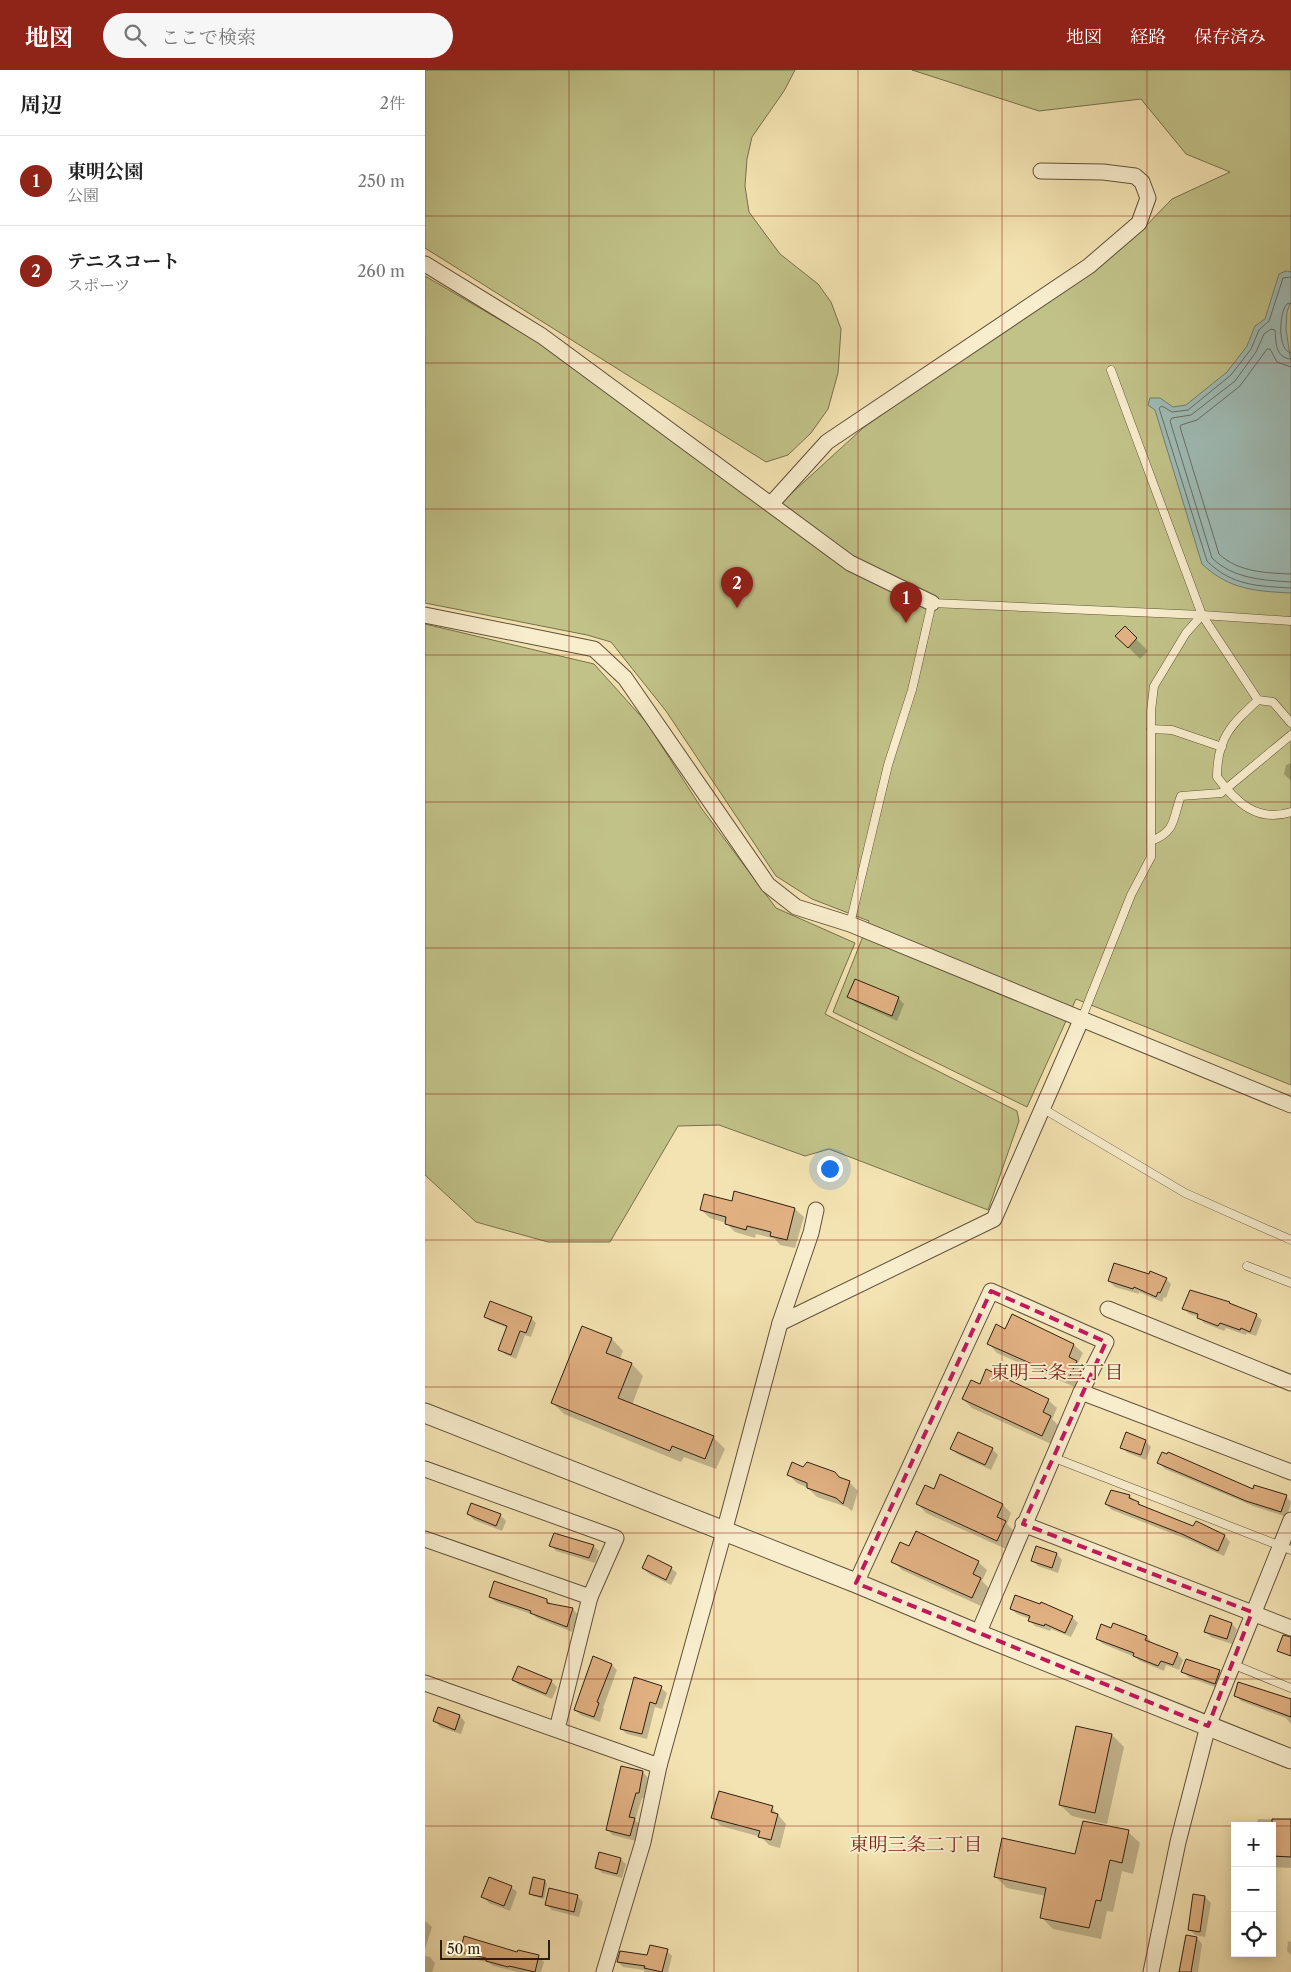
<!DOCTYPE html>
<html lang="ja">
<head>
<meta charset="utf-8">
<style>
	:root { --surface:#fff; --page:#f6f6f6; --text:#222; --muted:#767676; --line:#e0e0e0; --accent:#8f2418 }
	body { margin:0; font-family:"Libre Caslon Text","Noto Serif JP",serif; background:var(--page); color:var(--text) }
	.controls { position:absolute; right:15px; bottom:15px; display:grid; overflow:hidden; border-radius:0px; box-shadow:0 2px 12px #0003 }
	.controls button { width:45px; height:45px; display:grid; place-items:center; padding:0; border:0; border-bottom:1px solid var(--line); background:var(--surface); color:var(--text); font:25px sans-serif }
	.scale { position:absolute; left:15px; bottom:12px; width:110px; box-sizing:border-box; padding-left:5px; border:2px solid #2d1f12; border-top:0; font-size:14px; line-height:18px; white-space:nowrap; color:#2d1f12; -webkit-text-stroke:4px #f8edcd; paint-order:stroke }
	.you { position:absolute; left:404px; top:1098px; width:18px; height:18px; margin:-12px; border:4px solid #fff; border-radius:50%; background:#1a73e8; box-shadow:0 0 0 8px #1a73e833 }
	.badge { display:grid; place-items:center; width:32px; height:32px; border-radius:50%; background:var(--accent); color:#fff; font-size:16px; font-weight:700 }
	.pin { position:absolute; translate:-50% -41px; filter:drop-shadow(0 1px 2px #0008) }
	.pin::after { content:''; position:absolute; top:26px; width:18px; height:15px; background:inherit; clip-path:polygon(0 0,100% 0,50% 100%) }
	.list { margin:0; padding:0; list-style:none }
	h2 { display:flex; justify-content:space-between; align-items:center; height:65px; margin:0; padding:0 20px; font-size:21px }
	h2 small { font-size:16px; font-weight:400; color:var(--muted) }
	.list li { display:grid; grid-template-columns:32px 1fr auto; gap:15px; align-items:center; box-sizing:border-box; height:90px; padding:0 20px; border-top:1px solid var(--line) }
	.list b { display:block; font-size:19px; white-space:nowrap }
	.list p { margin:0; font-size:16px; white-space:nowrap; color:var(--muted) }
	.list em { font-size:16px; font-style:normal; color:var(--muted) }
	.icon { flex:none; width:28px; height:28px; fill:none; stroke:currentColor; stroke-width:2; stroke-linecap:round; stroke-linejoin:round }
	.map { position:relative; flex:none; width:866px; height:1902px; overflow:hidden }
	header { display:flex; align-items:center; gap:30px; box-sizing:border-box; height:70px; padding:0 25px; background:var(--accent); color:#fff }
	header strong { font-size:24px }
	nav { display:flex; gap:28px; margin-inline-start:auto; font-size:18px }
	.search { width:350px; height:45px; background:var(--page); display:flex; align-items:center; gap:12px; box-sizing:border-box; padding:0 18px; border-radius:28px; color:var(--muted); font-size:19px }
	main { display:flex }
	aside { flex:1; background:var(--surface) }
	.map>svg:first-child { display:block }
	.green { fill:#c1c288; stroke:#77704d }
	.water { fill:#9fbcb6; stroke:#717d74 }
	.shadow { fill:#0003 }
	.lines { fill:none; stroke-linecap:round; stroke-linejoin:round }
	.shore { stroke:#666e64; stroke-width:1 }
	.building { fill:#e0b081; stroke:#2d1f12 }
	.service-casing { stroke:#5f503a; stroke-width:9 }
	.minor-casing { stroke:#5f503a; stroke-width:17 }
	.tertiary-casing { stroke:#5f503a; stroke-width:21 }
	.service { stroke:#f8edcd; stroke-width:8 }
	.minor { stroke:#f8edcd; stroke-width:15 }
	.tertiary { stroke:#f8edcd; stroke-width:19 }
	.marked { fill:none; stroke:#c2185b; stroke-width:4; stroke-dasharray:10 6; stroke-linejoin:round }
	.grid { fill:none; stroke:#8f2418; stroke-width:1; stroke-opacity:0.55 }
	.labels { text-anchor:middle; stroke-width:4; stroke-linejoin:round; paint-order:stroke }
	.neighbourhood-label { font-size:19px; fill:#7a1f14; stroke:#f8edcd }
</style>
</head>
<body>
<header>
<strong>地図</strong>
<div class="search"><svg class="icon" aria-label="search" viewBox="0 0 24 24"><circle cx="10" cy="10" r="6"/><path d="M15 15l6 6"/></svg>ここで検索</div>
<nav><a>地図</a><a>経路</a><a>保存済み</a></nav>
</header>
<main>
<aside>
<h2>周辺<small>2件</small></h2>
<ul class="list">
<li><span class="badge">1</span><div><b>東明公園</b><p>公園</p></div><em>250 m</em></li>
<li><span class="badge">2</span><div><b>テニスコート</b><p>スポーツ</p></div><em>260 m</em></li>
</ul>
</aside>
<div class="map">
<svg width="866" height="1902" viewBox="0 0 866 1902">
	<rect width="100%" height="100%" fill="#f4e3b2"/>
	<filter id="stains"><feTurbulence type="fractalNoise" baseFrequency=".004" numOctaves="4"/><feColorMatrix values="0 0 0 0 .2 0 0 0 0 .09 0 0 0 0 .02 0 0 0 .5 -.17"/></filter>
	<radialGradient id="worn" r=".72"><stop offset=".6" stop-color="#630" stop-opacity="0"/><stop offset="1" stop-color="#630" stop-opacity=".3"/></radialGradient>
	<g class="green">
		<path d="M0 0H370L359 21 327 67 322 89 320 116 324 142 355 184 393 214 406 232 416 259 413 303 403 339 386 363 363 385 341 392 0 178Z"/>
		<path d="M487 0H866V1015L651 929 602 1037 408 942 444 851 387 829 351 806 241 641 186 572 162 565 0 533V206L118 275 345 443 438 358 712 165 747 129 805 102 761 84 716 29 614 41Z"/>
		<path d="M0 554 169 594 222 653 277 739 351 838 430 873 400 944 592 1041 594 1051 563 1140 404 1079 380 1086 294 1055 253 1056 185 1172H123L51 1152 0 1105Z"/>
	</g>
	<path class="water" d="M861 201 866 202V231L862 242 861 259 866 293V523C830 521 805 520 777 494L730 340 723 335 725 328H735L748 337 761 335 802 302 822 276 830 256 840 249 854 204Z"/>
	<g class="shadow">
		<path d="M700 558 723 581 715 589 692 566Z"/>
		<path d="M866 693V711L859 704 861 695Z"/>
		<path d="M424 926 473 928 479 934 472 951 430 932Z"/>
		<path d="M370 1139 379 1147 370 1178 355 1175 350 1169 331 1164 330 1168 310 1162 301 1153 285 1148 276 1140Z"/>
		<path d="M725 1206 741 1209 746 1214 741 1228 739 1227 737 1232 714 1222V1224L690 1217 684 1211Z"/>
		<path d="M804 1233 831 1245 837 1250 831 1266 822 1263 821 1265 801 1258 799 1261 779 1253 774 1247 764 1244 759 1238Z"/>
		<path d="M60 1247 106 1248 111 1253 106 1267 100 1265 91 1289 80 1284 75 1279 83 1258 65 1251Z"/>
		<path d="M157 1258 187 1269 198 1281 195 1289 207 1294 218 1306 207 1335 288 1367 300 1379 291 1399 259 1387 256 1392 139 1344 127 1332Z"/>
		<path d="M581 1260 649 1275 658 1283 653 1293 660 1300 652 1318 572 1283 564 1274Z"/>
		<path d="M555 1315 623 1330 632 1338 627 1349 634 1356 626 1374 547 1338 538 1329Z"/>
		<path d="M720 1371 726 1377 721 1390 703 1383 697 1378Z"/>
		<path d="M526 1378 567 1379 573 1385 566 1400 532 1384Z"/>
		<path d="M743 1386 829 1421 861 1426 866 1432 862 1447 828 1436 740 1399 734 1393Z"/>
		<path d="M363 1404 414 1409 424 1412 433 1421 427 1441 422 1437 392 1427 383 1418 372 1413Z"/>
		<path d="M510 1420 578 1435 586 1443 582 1454 589 1461 581 1479 501 1443 493 1434Z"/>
		<path d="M705 1426 718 1437 769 1458 771 1453 800 1466 805 1472 799 1486 764 1470 687 1440 681 1434Z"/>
		<path d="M43 1444 75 1445 81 1451 77 1461 49 1450Z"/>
		<path d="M126 1475 168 1476 174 1481 170 1493 131 1481Z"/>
		<path d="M485 1478 553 1492 562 1500 557 1511 564 1518 556 1536 477 1500 468 1491Z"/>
		<path d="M632 1484 637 1490 633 1503 613 1496 607 1490Z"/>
		<path d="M218 1498H246L252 1503 246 1515 224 1504Z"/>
		<path d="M65 1527 122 1530 127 1535 148 1539 153 1545 147 1562 112 1548 109 1545 71 1532Z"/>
		<path d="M586 1539 647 1547 653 1553 646 1567 626 1559 625 1561 610 1556 604 1550 605 1549 592 1544Z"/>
		<path d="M688 1554 722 1567 727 1573 752 1584 758 1590 754 1600 741 1595 739 1601 715 1591 710 1587 678 1574 672 1569 686 1559Z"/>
		<path d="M807 1554 812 1559 807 1574 786 1567 781 1562Z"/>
		<path d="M168 1588 187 1595 192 1600 178 1638 179 1639 175 1652 156 1645 150 1640Z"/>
		<path d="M761 1591 795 1602 800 1607 795 1619 763 1607 758 1601Z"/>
		<path d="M88 1610 126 1611 132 1617 127 1629 94 1615Z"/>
		<path d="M236 1618 242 1623 237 1639 230 1637 222 1669 202 1664 196 1659Z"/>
		<path d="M810 1625 866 1631V1654L861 1648 816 1631Z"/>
		<path d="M35 1646 40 1652 36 1664 15 1657 10 1651Z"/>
		<path d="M687 1665 699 1677 682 1754 647 1746 635 1735Z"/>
		<path d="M218 1702 223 1708 219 1728H217L210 1750 215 1755 211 1771 188 1765 182 1759Z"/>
		<path d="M347 1738 361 1754 355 1778 344 1775 336 1767 296 1756 288 1748Z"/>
		<path d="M833 1749 866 1750V1798L847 1797V1756H832Z"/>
		<path d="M703 1762 715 1773 708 1804 697 1801 688 1842 682 1841 676 1869 628 1859 616 1847 621 1826 582 1818 570 1806 651 1785Z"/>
		<path d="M195 1789 201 1794 197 1808 177 1803 171 1797Z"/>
		<path d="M109 1809 120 1811 122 1814 119 1829 108 1826 105 1824Z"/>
		<path d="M86 1817 92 1822 85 1841 64 1833 58 1827Z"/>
		<path d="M152 1826 158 1832 154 1847 127 1840 122 1835Z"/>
		<path d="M769 1826 780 1827 786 1833 780 1867 770 1865 764 1859Z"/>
		<path d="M0 1851 7 1857 0 1879Z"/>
		<path d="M772 1868 777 1874 773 1902H755Z"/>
		<path d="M863 1871 866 1872V1885L862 1881Z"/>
		<path d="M36 1881 93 1883 113 1886 119 1892 116 1902H93L68 1896 64 1893 42 1887Z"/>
		<path d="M242 1881 247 1886 243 1902H219V1900L198 1897 193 1892 223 1886Z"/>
		<path d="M0 1886 5 1887 10 1893 7 1902H0Z"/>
	</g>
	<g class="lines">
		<g class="shore">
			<path d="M866 207 858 208 844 251 834 260 826 279 806 305 763 340 747 342 737 336 734 338 782 491C807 516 833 516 866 518"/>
			<path d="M866 233 862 234C854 242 852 281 866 283"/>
			<path d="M866 289C850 288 851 272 850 260L846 259 839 264 831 282 810 311 766 345 747 348 745 351 787 488C809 509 837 510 866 512"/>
			<path d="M866 297 852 292 845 279H842L815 316 772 350 756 355 755 357 794 484C813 502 841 503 866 504"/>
		</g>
	</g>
	<g class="building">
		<path d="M700 556 712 568 703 578 690 566Z"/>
		<path d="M430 909 474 927 467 946 422 927Z"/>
		<path d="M309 1121 370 1138 362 1170 345 1166 346 1162 322 1156 321 1160 300 1154 301 1147 275 1140 279 1124 307 1131Z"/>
		<path d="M689 1193 724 1204 725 1201 742 1208 735 1223 733 1222 731 1227 709 1217 708 1219 683 1211Z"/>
		<path d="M765 1220 805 1232 804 1233 832 1244 825 1262 816 1258 815 1260 795 1253 793 1256 772 1248 773 1244 757 1239Z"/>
		<path d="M65 1231 107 1247 101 1263 95 1261 86 1285 73 1280 82 1256 59 1247Z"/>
		<path d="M587 1244 649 1274 644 1287 652 1291 643 1310 562 1274 571 1254 580 1259Z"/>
		<path d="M157 1256 187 1268 181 1283 207 1293 193 1328 289 1366 280 1389 247 1376 245 1381 126 1333Z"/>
		<path d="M561 1299 624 1329 618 1342 626 1346 617 1366 537 1329 546 1310 555 1314Z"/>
		<path d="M533 1362 568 1378 560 1395 525 1379Z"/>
		<path d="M701 1362 721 1370 716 1385 695 1378Z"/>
		<path d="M737 1382 742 1384 743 1382 828 1419 829 1415 862 1425 856 1442 821 1431 732 1393Z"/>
		<path d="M367 1392 378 1397 382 1392 410 1402 414 1407 425 1411 418 1434 411 1428 382 1418V1413L362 1405Z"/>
		<path d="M515 1404 578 1434 572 1447 581 1451 572 1471 491 1434 500 1415 509 1419Z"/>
		<path d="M686 1420 705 1425 704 1428 714 1432 713 1434 768 1456 771 1451 800 1465 793 1481 757 1464 680 1434Z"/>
		<path d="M46 1433 76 1444 71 1456 42 1444Z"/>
		<path d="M491 1461 554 1491 548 1504 556 1508 547 1528 466 1492 475 1472 484 1476Z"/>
		<path d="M129 1463 169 1475 164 1488 124 1476Z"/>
		<path d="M611 1476 632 1483 627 1498 606 1491Z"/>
		<path d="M223 1485 247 1497 241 1510 217 1498Z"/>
		<path d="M69 1511 122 1529V1533L148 1538 142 1557 105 1543 106 1541 64 1527Z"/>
		<path d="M590 1525 615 1534 616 1532 648 1546 640 1563 620 1554 619 1556 603 1551 605 1546 585 1539Z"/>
		<path d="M785 1545 807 1553 802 1569 779 1562Z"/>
		<path d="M688 1553 722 1566 720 1570 753 1583 748 1595 736 1591 733 1596 708 1586 709 1583 671 1569 676 1554 686 1558Z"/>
		<path d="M858 1565 866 1567V1586L852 1581Z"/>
		<path d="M168 1586 187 1594 172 1632 174 1633 169 1647 149 1640Z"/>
		<path d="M761 1589 795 1600 790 1614 756 1602Z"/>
		<path d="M93 1596 127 1610 121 1624 87 1610Z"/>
		<path d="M209 1607 237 1616 231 1634 225 1632 217 1664 195 1659Z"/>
		<path d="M813 1612 866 1629V1647L809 1626Z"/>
		<path d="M13 1637 35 1645 30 1660 8 1651Z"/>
		<path d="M651 1656 687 1664 670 1743 634 1735Z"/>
		<path d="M196 1696 218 1701 214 1723H211L204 1747 210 1748 205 1766 181 1760Z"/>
		<path d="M294 1721 348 1736 346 1742 353 1744 346 1770 333 1767 335 1761 286 1748Z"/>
		<path d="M847 1749H866V1787L847 1786Z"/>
		<path d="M658 1751 704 1760 697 1793 685 1790 676 1831 671 1830 664 1858 615 1848 621 1818 569 1807 577 1768 650 1784Z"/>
		<path d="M174 1782 196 1788 192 1804 170 1798Z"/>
		<path d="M64 1807 87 1816 79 1836 56 1827Z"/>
		<path d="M108 1807 120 1810 117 1827 104 1824Z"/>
		<path d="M124 1818 153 1825 149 1842 120 1835Z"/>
		<path d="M768 1824 780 1826 775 1862 763 1860Z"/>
		<path d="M761 1865 772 1867 766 1902H754Z"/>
		<path d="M39 1866 92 1882 93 1880 114 1885 110 1902 84 1896 83 1897 61 1891V1888L35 1882Z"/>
		<path d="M225 1875 243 1879 237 1902 219 1898 220 1896 192 1892 195 1881 222 1885Z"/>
	</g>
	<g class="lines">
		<g class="service-casing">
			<g id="service">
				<path d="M686 300 777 545 833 630 848 632 866 653"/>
				<path d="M833 630C806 655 792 668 792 707 811 732 832 753 866 742"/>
				<path d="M726 659 747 660 797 677"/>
				<path d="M726 771C752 761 747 749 756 726L796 723 866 665"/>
				<path d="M425 854 463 695 487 620 507 533 777 545 866 551"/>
				<path d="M657 948 706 825 726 787V641L729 616 761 563 777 545"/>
				<path d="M617 1038 760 1123 866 1170"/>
				<path d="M822 1196 866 1213"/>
				<path d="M627 1387 866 1480"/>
				<path d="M807 1594 866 1618"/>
			</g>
		</g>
		<g class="minor-casing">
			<g id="minor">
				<path d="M0 194 117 266 425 493 507 533"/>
				<path d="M346 434 402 372 664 196 714 153 723 128 717 112 710 106 678 102 616 101"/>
				<path d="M0 545 169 579 200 608 343 815 371 837 425 854 866 1035"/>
				<path d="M683 1239 866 1313"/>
				<path d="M355 1253 569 1149 657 948"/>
				<path d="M656 1322 866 1402"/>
				<path d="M0 1399 191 1468 165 1527 132 1659"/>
				<path d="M598 1454 866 1558"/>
				<path d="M0 1469 165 1527"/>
				<path d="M431 1513 566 1221 681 1272 656 1322 553 1564"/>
				<path d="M0 1613 234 1696"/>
				<path d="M179 1902 218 1772 234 1696 299 1462 355 1253 386 1163 391 1140"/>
				<path d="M726 1902 753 1772 783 1656 866 1450"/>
			</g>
		</g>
		<g class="tertiary-casing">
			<path id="tertiary" d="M0 1343 431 1513 553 1564 866 1689"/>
		</g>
		<use href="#service" class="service"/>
		<use href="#minor" class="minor"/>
		<use href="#tertiary" class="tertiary"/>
	</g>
	<path class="marked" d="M566 1221 681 1272 598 1454 827 1542 783 1656 431 1513Z"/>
	<path class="grid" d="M144 0V1902M289 0V1902M433 0V1902M577 0V1902M722 0V1902M0 146H866M0 293H866M0 439H866M0 585H866M0 732H866M0 878H866M0 1024H866M0 1170H866M0 1317H866M0 1463H866M0 1609H866M0 1756H866"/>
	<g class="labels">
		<g class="neighbourhood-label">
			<text x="632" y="1309">東明三条三丁目</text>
			<text x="491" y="1781">東明三条二丁目</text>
		</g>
	</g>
	<rect width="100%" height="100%" filter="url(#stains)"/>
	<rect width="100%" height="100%" fill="url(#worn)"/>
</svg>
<div class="controls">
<button>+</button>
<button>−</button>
<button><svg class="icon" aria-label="locate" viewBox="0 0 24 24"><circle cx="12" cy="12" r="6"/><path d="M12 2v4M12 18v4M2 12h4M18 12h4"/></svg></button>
</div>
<div class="scale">50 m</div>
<div class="you"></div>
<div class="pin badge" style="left:481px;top:553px">1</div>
<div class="pin badge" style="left:312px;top:538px">2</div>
</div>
</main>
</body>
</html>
